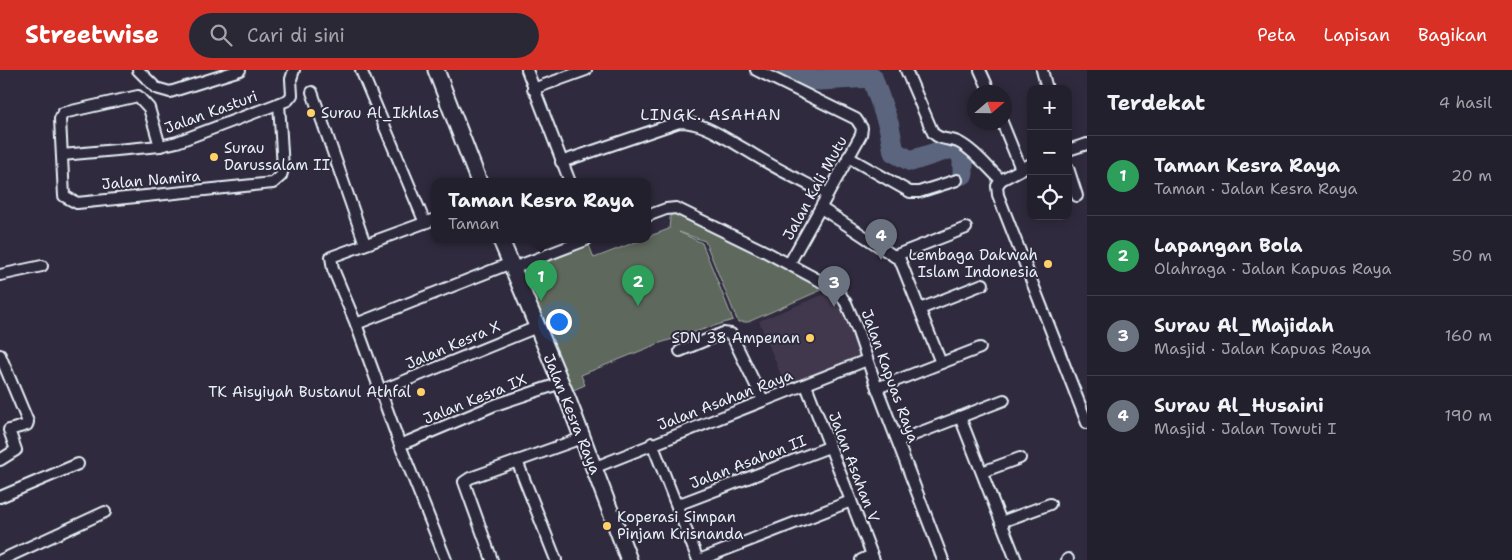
<!DOCTYPE html>
<html lang="id">
<head>
<meta charset="utf-8">
<style>
	:root { --surface:#23202e; --page:#2b2836; --text:#f1f3f6; --muted:#a3a3aa; --line:#403e4a; --accent:#d93025 }
	body { margin:0; font-family:"Shantell Sans",sans-serif; background:var(--page); color:var(--text) }
	.controls { position:absolute; right:15px; top:15px; display:grid; overflow:hidden; border-radius:10px; box-shadow:0 2px 12px #0003 }
	.controls button { width:45px; height:45px; display:grid; place-items:center; padding:0; border:0; border-bottom:1px solid var(--line); background:var(--surface); color:var(--text); font:25px sans-serif }
	.compass { position:absolute; left:967px; top:15px; width:45px; height:45px; border-radius:50%; background:var(--surface); box-shadow:0 2px 12px #0003; rotate:70deg }
	.you { position:absolute; left:558px; top:251px; width:18px; height:18px; margin:-12px; border:4px solid #fff; border-radius:50%; background:#1a73e8; box-shadow:0 0 0 8px #1a73e833 }
	.badge { display:grid; place-items:center; width:32px; height:32px; border-radius:50%; background:var(--accent); color:#fff; font-size:16px; font-weight:700 }
	.pin { position:absolute; translate:-50% -41px; filter:drop-shadow(0 1px 2px #0008) }
	.pin::after { content:''; position:absolute; top:26px; width:18px; height:15px; background:inherit; clip-path:polygon(0 0,100% 0,50% 100%) }
	.popup { position:absolute; left:431px; top:108px; width:220px; height:65px; box-sizing:border-box; display:grid; place-content:center; border-radius:10px; background:var(--surface); filter:drop-shadow(0 1px 4px #0005); font-size:16px; white-space:nowrap; color:var(--muted) }
	.popup b { font-size:19px; color:var(--text) }
	.popup::after { content:''; position:absolute; left:50%; top:100%; margin-left:-10px; border:10px solid transparent; border-top-color:var(--surface) }
	.list { margin:0; padding:0; list-style:none }
	h2 { display:flex; justify-content:space-between; align-items:center; height:65px; margin:0; padding:0 20px; font-size:21px }
	h2 small { font-size:16px; font-weight:400; color:var(--muted) }
	.list li { display:grid; grid-template-columns:32px 1fr auto; gap:15px; align-items:center; box-sizing:border-box; height:80px; padding:0 20px; border-top:1px solid var(--line) }
	.list b { display:block; font-size:19px; white-space:nowrap }
	.list p { margin:0; font-size:16px; white-space:nowrap; color:var(--muted) }
	.list em { font-size:16px; font-style:normal; color:var(--muted) }
	.icon { flex:none; width:28px; height:28px; fill:none; stroke:currentColor; stroke-width:2; stroke-linecap:round; stroke-linejoin:round }
	.map { position:relative; flex:none; width:1087px; height:490px; overflow:hidden }
	header { display:flex; align-items:center; gap:30px; box-sizing:border-box; height:70px; padding:0 25px; background:var(--accent); color:#fff }
	header strong { font-size:24px }
	nav { display:flex; gap:28px; margin-inline-start:auto; font-size:18px }
	.search { width:350px; height:45px; background:var(--page); display:flex; align-items:center; gap:12px; box-sizing:border-box; padding:0 18px; border-radius:28px; color:var(--muted); font-size:19px }
	main { display:flex }
	aside { flex:1; background:var(--surface) }
	.map>svg:first-child { display:block }
	.built { fill:#43394d }
	.green { fill:#5e675b; stroke:#a3acaa }
	.lines { fill:none; stroke-linecap:round; stroke-linejoin:round }
	.river { stroke:#5b657e; stroke-width:21 }
	.street-casing { stroke:#e8f1f8; stroke-width:14 }
	.secondary-casing { stroke:#e8f1f8; stroke-width:19 }
	.street { stroke:#2f2a3d; stroke-width:10 }
	.secondary { stroke:#2f2a3d; stroke-width:15 }
	.poi-dot { fill:#ffd166; stroke:#2f2a3d; stroke-width:2 }
	.labels { text-anchor:middle; stroke-width:4; stroke-linejoin:round; paint-order:stroke }
	.street-label { font-size:15px; fill:#e8f1f8; stroke:#2f2a3d }
	.poi-label { font-size:15px; fill:#e8f1f8; stroke:#2f2a3d; text-anchor:start }
	.neighbourhood-label { font-size:16px; letter-spacing:1px; fill:#e8f1f8; stroke:#2f2a3d }
</style>
</head>
<body>
<header>
<strong>Streetwise</strong>
<div class="search"><svg class="icon" aria-label="search" viewBox="0 0 24 24"><circle cx="10" cy="10" r="6"/><path d="M15 15l6 6"/></svg>Cari di sini</div>
<nav><a>Peta</a><a>Lapisan</a><a>Bagikan</a></nav>
</header>
<main>
<div class="map">
<svg width="1087" height="490" viewBox="0 0 1087 490">
	<rect width="100%" height="100%" fill="#2f2a3d"/>
	<filter id="ink" filterUnits="userSpaceOnUse"><feTurbulence type="fractalNoise" baseFrequency=".02" numOctaves="2"/><feDisplacementMap in="SourceGraphic" scale="10" xChannelSelector="R" yChannelSelector="G"/><feConvolveMatrix kernelMatrix="1 2 1 2 8 2 1 2 1" color-interpolation-filters="sRGB"/></filter>
	<g filter="url(#ink)">
		<path class="built" d="M835 220 862 285 785 315 759 251Z"/>
		<path class="green" d="M671 138 826 218 748 252H738L705 171 679 162 702 173 733 250 660 273 581 305 585 315 571 321 518 196 587 170 594 188 641 170H647V167L669 159Z"/>
		<g class="lines">
			<path class="river" d="M789 0 807 9 820 10 872 7 889 56 894 82 911 91 948 79H958L963 89V104"/>
			<g class="street-casing">
				<g id="street">
					<path d="M138 0 156 18 170 22 240 0"/>
					<path d="M361 0 425 153"/>
					<path d="M527 0 570 112"/>
					<path d="M756 0 856 49 862 58 861 65 789 194"/>
					<path d="M906 0 933 63C941 71 949 68 958 72 974 80 988 98 1001 110"/>
					<path d="M980 0 990 22"/>
					<path d="M1042 0 1047 19"/>
					<path d="M533 19 586 0"/>
					<path d="M312 22 365 174"/>
					<path d="M1002 52 1021 99"/>
					<path d="M160 76 149 38 138 26 63 43 60 49 64 126 77 133 273 113 281 106 283 99 279 33"/>
					<path d="M1068 80 1087 74"/>
					<path d="M62 85 160 76 177 72 288 30 292 25 291 9 294 0"/>
					<path d="M848 87 910 122H919L957 110"/>
					<path d="M561 92 679 52C705 52 724 68 746 80 772 96 800 111 828 124"/>
					<path d="M1068 98 1077 126"/>
					<path d="M1001 110 997 116 998 125 1087 353"/>
					<path d="M1001 110 1031 94"/>
					<path d="M821 138 900 190 941 293"/>
					<path d="M647 146 666 139 676 138 766 182 837 220 846 233 857 259 877 318 943 490"/>
					<path d="M894 186 966 158"/>
					<path d="M513 198 586 170"/>
					<path d="M0 205 42 196"/>
					<path d="M920 239 983 214"/>
					<path d="M356 254 333 199 331 187 435 149"/>
					<path d="M680 281 723 263 731 264 763 330"/>
					<path d="M0 285 28 352 27 355 9 360 16 380 0 390"/>
					<path d="M806 315 874 490"/>
					<path d="M877 318 980 278"/>
					<path d="M380 321 537 257"/>
					<path d="M960 347 1016 490"/>
					<path d="M898 371 1004 330"/>
					<path d="M652 373 698 490"/>
					<path d="M400 375 495 335 561 313"/>
					<path d="M517 391 556 490"/>
					<path d="M593 398 867 290"/>
					<path d="M982 402 1020 388"/>
					<path d="M0 427 78 394"/>
					<path d="M677 435 829 377"/>
					<path d="M1001 452 1050 434"/>
					<path d="M1 490 105 442"/>
					<path d="M446 490 400 375 356 254 511 193"/>
					<path d="M492 490 464 412 470 408 582 368"/>
					<path d="M699 490 851 431"/>
					<path d="M861 490 872 485"/>
					<path d="M1067 490 1068 489"/>
				</g>
			</g>
			<g class="secondary-casing">
				<g id="secondary">
					<path d="M436 0 479 112"/>
					<path d="M501 170 568 330 629 490"/>
				</g>
			</g>
			<use href="#street" class="street"/>
			<use href="#secondary" class="secondary"/>
		</g>
	</g>
	<g class="poi-dot">
		<circle cx="311" cy="43" r="5"/>
		<circle cx="214" cy="87" r="5"/>
		<circle cx="1048" cy="194" r="5"/>
		<circle cx="810" cy="268" r="5"/>
		<circle cx="421" cy="322" r="5"/>
		<circle cx="607" cy="456" r="5"/>
	</g>
	<g class="labels">
		<g class="street-label">
			<text transform="translate(211 42) rotate(-20)" y="5">Jalan Kasturi</text>
			<text transform="translate(151 110) rotate(-5)" y="5">Jalan Namira</text>
			<text transform="translate(815 118) rotate(-61)" y="5">Jalan Kali Mutu</text>
			<text transform="translate(453 275) rotate(-23)" y="5">Jalan Kesra X</text>
			<text transform="translate(890 306) rotate(70)" y="5">Jalan Kapuas Raya</text>
			<text transform="translate(475 329) rotate(-22)" y="5">Jalan Kesra IX</text>
			<text transform="translate(725 330) rotate(-21)" y="5">Jalan Asahan Raya</text>
			<text transform="translate(572 344) rotate(68)" y="5">Jalan Kesra Raya</text>
			<text transform="translate(748 392) rotate(-21)" y="5">Jalan Asahan II</text>
			<text transform="translate(854 397) rotate(69)" y="5">Jalan Asahan V</text>
		</g>
		<g class="poi-label">
			<text x="321" y="48">Surau Al_Ikhlas</text>
			<text x="224" y="83">Surau<tspan x="224" dy="17">Darussalam II</tspan></text>
			<text x="1038" y="190" text-anchor="end">Lembaga Dakwah<tspan x="1038" dy="17">Islam Indonesia</tspan></text>
			<text x="800" y="273" text-anchor="end">SDN 38 Ampenan</text>
			<text x="411" y="327" text-anchor="end">TK Aisyiyah Bustanul Athfal</text>
			<text x="617" y="452">Koperasi Simpan<tspan x="617" dy="17">Pinjam Krisnanda</tspan></text>
		</g>
		<g class="neighbourhood-label">
			<text x="711" y="50">LINGK. ASAHAN</text>
		</g>
	</g>
</svg>
<div class="controls">
<button>+</button>
<button>−</button>
<button><svg class="icon" aria-label="locate" viewBox="0 0 24 24"><circle cx="12" cy="12" r="6"/><path d="M12 2v4M12 18v4M2 12h4M18 12h4"/></svg></button>
</div>
<svg class="compass" viewBox="-18 -18 36 36"><path d="M0-13l5 13h-10z" fill="#e53935"/><path d="M0 13l5-13h-10z" fill="#a3a3aa"/></svg>
<div class="you"></div>
<div class="pin badge" style="left:541px;top:231px;background:#2e9e5b">1</div>
<div class="popup"><b>Taman Kesra Raya</b>Taman</div>
<div class="pin badge" style="left:638px;top:236px;background:#2e9e5b">2</div>
<div class="pin badge" style="left:834px;top:237px;background:#6b7280">3</div>
<div class="pin badge" style="left:881px;top:190px;background:#6b7280">4</div>
</div>
<aside>
<h2>Terdekat<small>4 hasil</small></h2>
<ul class="list">
<li><span class="badge" style="background:#2e9e5b">1</span><div><b>Taman Kesra Raya</b><p>Taman · Jalan Kesra Raya</p></div><em>20 m</em></li>
<li><span class="badge" style="background:#2e9e5b">2</span><div><b>Lapangan Bola</b><p>Olahraga · Jalan Kapuas Raya</p></div><em>50 m</em></li>
<li><span class="badge" style="background:#6b7280">3</span><div><b>Surau Al_Majidah</b><p>Masjid · Jalan Kapuas Raya</p></div><em>160 m</em></li>
<li><span class="badge" style="background:#6b7280">4</span><div><b>Surau Al_Husaini</b><p>Masjid · Jalan Towuti I</p></div><em>190 m</em></li>
</ul>
</aside>
</main>
</body>
</html>
